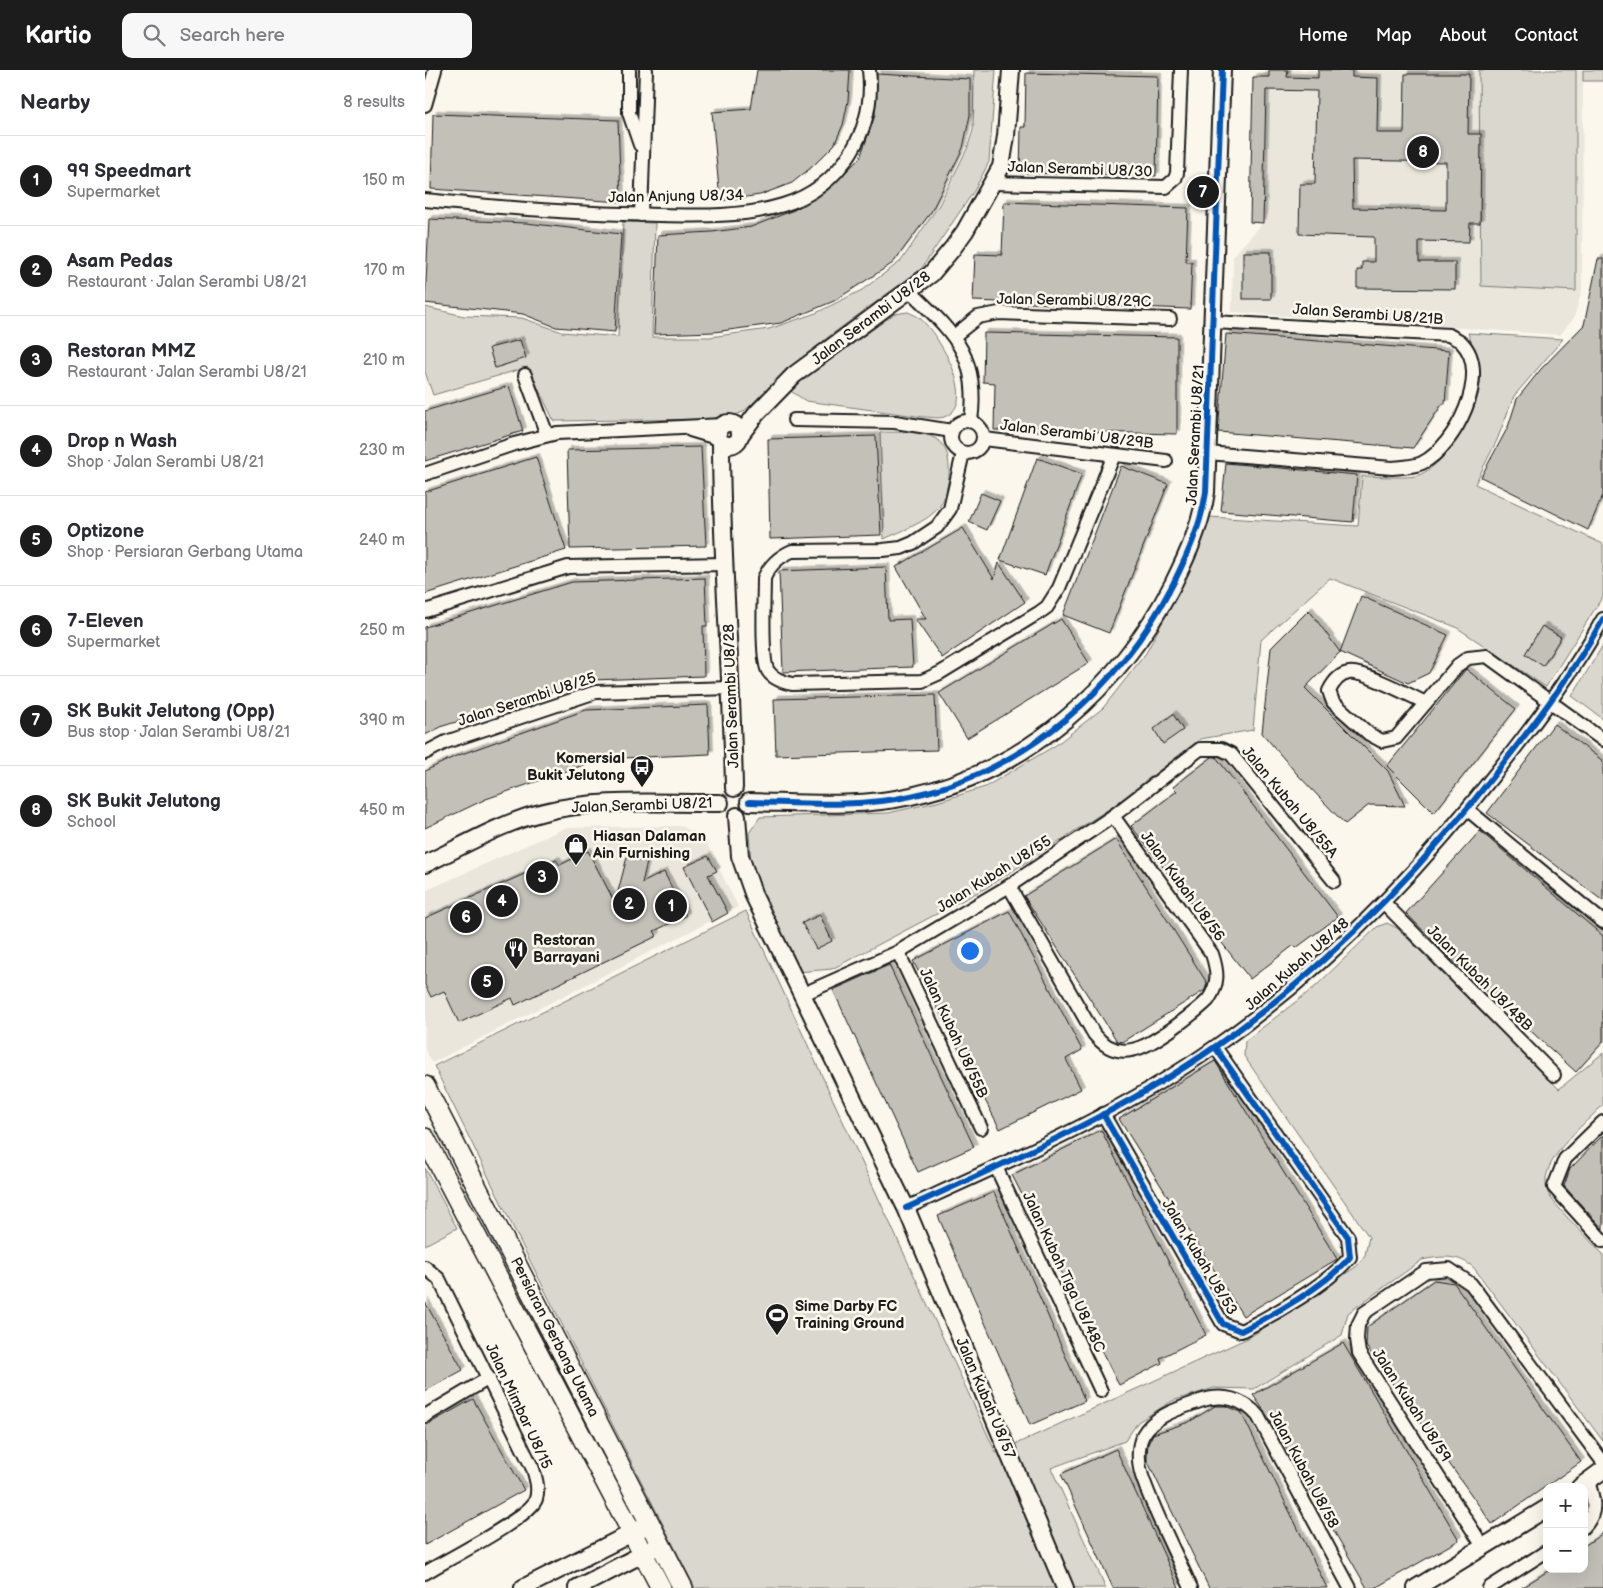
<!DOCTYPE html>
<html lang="en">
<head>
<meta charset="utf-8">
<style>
	:root { --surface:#fff; --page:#f7f7f7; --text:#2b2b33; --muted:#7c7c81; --line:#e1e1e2; --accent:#1c1c1c }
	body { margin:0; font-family:"Balsamiq Sans",sans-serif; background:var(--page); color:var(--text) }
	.controls { position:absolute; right:15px; bottom:15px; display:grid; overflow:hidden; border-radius:10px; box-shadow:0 5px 20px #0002 }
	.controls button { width:45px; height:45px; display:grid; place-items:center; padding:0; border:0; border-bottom:1px solid var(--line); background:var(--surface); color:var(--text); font:25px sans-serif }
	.you { position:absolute; left:544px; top:880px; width:18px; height:18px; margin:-12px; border:4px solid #fff; border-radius:50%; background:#1a73e8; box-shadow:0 0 0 8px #1a73e833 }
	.badge { display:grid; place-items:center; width:32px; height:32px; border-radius:50%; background:var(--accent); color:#fff; font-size:16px; font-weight:700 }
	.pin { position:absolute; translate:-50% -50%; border:2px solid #fff; box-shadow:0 1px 5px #0006 }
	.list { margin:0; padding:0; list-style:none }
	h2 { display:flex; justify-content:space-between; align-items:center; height:65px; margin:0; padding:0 20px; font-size:21px }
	h2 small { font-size:16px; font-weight:400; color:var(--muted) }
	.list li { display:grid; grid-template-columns:32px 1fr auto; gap:15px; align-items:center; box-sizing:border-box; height:90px; padding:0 20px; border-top:1px solid var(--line) }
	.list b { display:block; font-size:19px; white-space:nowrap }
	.list p { margin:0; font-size:16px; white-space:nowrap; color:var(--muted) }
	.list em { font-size:16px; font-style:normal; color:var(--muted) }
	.icon { flex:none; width:28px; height:28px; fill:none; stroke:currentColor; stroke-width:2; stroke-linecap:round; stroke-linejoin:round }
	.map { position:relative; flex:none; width:1178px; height:1518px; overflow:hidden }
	header { display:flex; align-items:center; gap:30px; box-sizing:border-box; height:70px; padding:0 25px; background:var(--accent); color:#fff }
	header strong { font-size:24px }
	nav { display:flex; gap:28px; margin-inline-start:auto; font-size:18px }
	.search { width:350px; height:45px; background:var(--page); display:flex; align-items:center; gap:12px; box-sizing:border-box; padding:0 18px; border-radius:10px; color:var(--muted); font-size:19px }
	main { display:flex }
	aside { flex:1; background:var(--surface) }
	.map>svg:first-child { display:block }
	.built { fill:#eae6dc }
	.green { fill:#dad7ce; stroke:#7b7a75 }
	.building { fill:#c3c0b8; stroke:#1c1c1c; fill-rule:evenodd; filter:url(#shadow) }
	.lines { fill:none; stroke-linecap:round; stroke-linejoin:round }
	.minor-casing { stroke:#1c1c1c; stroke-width:16 }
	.tertiary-casing { stroke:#1c1c1c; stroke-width:20 }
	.secondary-casing { stroke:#1c1c1c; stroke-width:22 }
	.minor { stroke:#fbf7ec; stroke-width:12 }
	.tertiary { stroke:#fbf7ec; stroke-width:16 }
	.secondary { stroke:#fbf7ec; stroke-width:19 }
	.cycleway-casing { stroke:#fbf7ec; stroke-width:9 }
	.cycleway { stroke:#0057b8; stroke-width:6 }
	.labels { text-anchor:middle; stroke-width:5; stroke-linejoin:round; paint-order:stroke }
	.street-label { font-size:15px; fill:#1c1c1c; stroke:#fbf7ec }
	.poi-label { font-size:15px; font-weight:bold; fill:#1c1c1c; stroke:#fbf7ec; text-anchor:start }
</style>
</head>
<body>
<header>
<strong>Kartio</strong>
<div class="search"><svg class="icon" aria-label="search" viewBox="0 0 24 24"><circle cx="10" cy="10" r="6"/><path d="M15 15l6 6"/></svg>Search here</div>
<nav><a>Home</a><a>Map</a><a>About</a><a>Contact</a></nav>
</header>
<main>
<aside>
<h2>Nearby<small>8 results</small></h2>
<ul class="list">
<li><span class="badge">1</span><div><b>99 Speedmart</b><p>Supermarket</p></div><em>150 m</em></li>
<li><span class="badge">2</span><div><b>Asam Pedas</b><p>Restaurant · Jalan Serambi U8/21</p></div><em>170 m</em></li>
<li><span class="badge">3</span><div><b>Restoran MMZ</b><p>Restaurant · Jalan Serambi U8/21</p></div><em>210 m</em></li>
<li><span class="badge">4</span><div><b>Drop n Wash</b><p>Shop · Jalan Serambi U8/21</p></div><em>230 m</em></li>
<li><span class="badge">5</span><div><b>Optizone</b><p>Shop · Persiaran Gerbang Utama</p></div><em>240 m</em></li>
<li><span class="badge">6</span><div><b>7-Eleven</b><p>Supermarket</p></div><em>250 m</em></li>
<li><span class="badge">7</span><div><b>SK Bukit Jelutong (Opp)</b><p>Bus stop · Jalan Serambi U8/21</p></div><em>390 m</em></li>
<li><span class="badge">8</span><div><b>SK Bukit Jelutong</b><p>School</p></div><em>450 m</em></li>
</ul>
</aside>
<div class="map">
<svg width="1178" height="1518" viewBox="0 0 1178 1518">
	<defs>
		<filter id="shadow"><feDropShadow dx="3.5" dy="-3.5" stdDeviation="0" flood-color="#0004"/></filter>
	</defs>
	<rect width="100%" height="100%" fill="#fbf7ec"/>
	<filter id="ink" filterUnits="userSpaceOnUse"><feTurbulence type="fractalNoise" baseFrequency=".02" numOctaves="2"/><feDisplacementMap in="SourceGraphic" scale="10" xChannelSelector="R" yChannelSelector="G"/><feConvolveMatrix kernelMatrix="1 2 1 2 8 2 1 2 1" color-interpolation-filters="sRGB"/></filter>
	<g filter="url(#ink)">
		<g class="built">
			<path d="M840 0H1158L1157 220 1149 248 1135 265 807 242 808 186 838 153Z"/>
			<path d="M256 756 278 766 313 837 7 993 0 979V821L140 758Z"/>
		</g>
		<g class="green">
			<path d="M549 0H571L564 92 549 121 496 199 403 267 318 342 308 346 291 349 129 351 103 297 8 325 0 302V237L39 246 97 248 137 262 193 267 198 152 230 153 227 267H285L344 259 391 243 437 220 476 191 514 135 542 79 548 60Z"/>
			<path d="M1054 0H1151V221L1056 216Z"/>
			<rect x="1158" y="0" width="20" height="11"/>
			<path d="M483 242C487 244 493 246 496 249 513 265 556 333 519 347 514 349 505 347 499 347L381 331 364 320 469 244Z"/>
			<path d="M1043 263 1138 269 1089 326 1072 370 1050 414 1178 474V526L1121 617 1031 557 905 508 836 570 828 660 775 669 687 737 561 818 407 899 373 902 327 808 324 763 335 747 463 743 512 732 560 717 631 675 678 638 721 583 755 519 784 447 933 456 937 406C950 406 984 409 994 405 1024 393 1061 331 1055 300 1053 288 1047 275 1043 263Z"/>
			<path d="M455 362C489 363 526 356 524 403 524 412 520 429 515 436 503 452 476 461 459 469Z"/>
			<path d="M1178 575V649L1147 626Z"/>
			<path d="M321 841 571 1383 825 1267 932 1196 940 1185 944 1167 819 986 820 971 890 917 952 857 962 853 972 858 1134 1019 1178 983V1035C1159 1055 1104 1097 1126 1128 1141 1148 1161 1166 1178 1184V1371L1049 1198C1034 1184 1016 1186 997 1190L923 1243 917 1265 829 1319 789 1318 747 1331 713 1352 700 1371 626 1398 681 1518H270L92 1165 9 996Z"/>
			<path d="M0 1098 32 1158 0 1175Z"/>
		</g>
		<g class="building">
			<path d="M332 0H425L423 31 418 55 409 75 388 96 367 113 335 125 295 131 287 42 326 39Z"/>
			<path d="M844 0H863L862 7 893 8V0H927V7L953 8 952 63H979L980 4H1044L1043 64H1056L1055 153H1045L1044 172 994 171V192H1030V219L932 218V200H937V192H949V167L874 164 875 114H890L892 21 841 20 838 153 825 152 828 7H844ZM927 90 1021 92V140L928 138Z"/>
			<path d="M601 3 733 6 731 106 595 103 596 57H600Z"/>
			<path d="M452 4 545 9V45L538 78 506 142 468 193 409 231 356 253 289 262 229 264 233 165 287 162 326 157 369 140 401 121 435 88 450 45Z"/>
			<path d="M8 44 193 50 196 132 6 119Z"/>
			<path d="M579 132 763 138 761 192H767L765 239 548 231 550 184 577 185Z"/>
			<path d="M4 149 101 153 196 164 190 262 131 257 98 244 0 233Z"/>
			<rect x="818" y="182" width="28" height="47"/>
			<path d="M1173 189H1178V425L1163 460 1056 407 1083 357 1092 329 1116 299 1159 255Z"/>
			<path d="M559 263 752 267V364L569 360 570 313 558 312Z"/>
			<path d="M801 264 1024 281 1020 334H1017L988 378 793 362Z"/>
			<path d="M95 270 101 288 70 298 64 278Z"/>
			<path d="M84 316 98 361 0 391V341Z"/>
			<path d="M451 366 456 465 345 469 343 369Z"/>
			<path d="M276 377 281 476 145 479 142 380Z"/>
			<path d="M111 387 141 480 0 524V422Z"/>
			<path d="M612 388 657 404 620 505 575 490Z"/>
			<path d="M801 393 932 405 928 452 796 441Z"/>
			<path d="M696 396 743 414 684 563 638 545Z"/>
			<path d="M556 423 575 431 562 460 544 452Z"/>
			<path d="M538 458 569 509 574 493 600 532 517 588 490 549H501L471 497Z"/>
			<path d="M461 497 463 550 485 549 488 597 358 602 354 501Z"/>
			<path d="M280 508 282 556H278L279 606 167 610 18 656 0 665V557L147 512Z"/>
			<path d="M936 526 1023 565 1004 603 983 613 915 582Z"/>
			<path d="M884 540 915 582 880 618 963 701 980 736 944 735 920 754 872 704 837 663 846 578Z"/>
			<path d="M636 549 664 593 542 668 514 623Z"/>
			<path d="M1117 556 1136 567 1118 596 1100 584Z"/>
			<path d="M1041 599 1091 639 1009 743 962 696Z"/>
			<path d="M510 625 512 680 351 685 349 629Z"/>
			<path d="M283 635 285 684 176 689 61 729 0 758V701L31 686 161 640Z"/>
			<path d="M748 644 758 660 738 674 729 659Z"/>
			<path d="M1129 654 1178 691V831L1062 743Z"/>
			<path d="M787 687H791L913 847 871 878 869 875 825 909 706 756 752 721 748 717Z"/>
			<path d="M1055 761 1178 866V972L1151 1002 1024 887 981 843Z"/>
			<path d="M691 769 782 913 780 920 697 972 692 971 599 826Z"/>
			<path d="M163 781 190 833 202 787 222 792 217 813 239 802 261 846 229 861 232 866 90 935 87 928 34 953 19 921 6 927 0 915V848L131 790 135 795Z"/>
			<path d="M283 786 292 801 283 805 303 843 287 852 259 797Z"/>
			<path d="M584 841 657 980 641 989 656 1019 575 1059 488 891Z"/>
			<path d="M395 845 407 871 391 879 377 853Z"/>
			<path d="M464 895 549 1077 493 1102 408 920Z"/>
			<path d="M790 991 912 1189 818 1246 694 1049Z"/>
			<path d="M676 1060 781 1265 735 1288 737 1293 694 1315 587 1105Z"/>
			<path d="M1178 1065V1159L1139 1116 1145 1099Z"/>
			<path d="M569 1122 660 1331 605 1355 513 1146Z"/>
			<path d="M1009 1210 1029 1213 1156 1392 1067 1454 941 1276 942 1257Z"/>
			<path d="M0 1232 38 1300 0 1321Z"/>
			<path d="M918 1273 1034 1470 950 1518H942L840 1342 828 1325Z"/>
			<path d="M48 1329 99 1420 0 1475V1356Z"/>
			<path d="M790 1336H801L816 1342 902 1518H784L722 1390V1386L723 1374 728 1364 764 1352Z"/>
			<path d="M691 1379 754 1518H688L636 1404Z"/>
			<path d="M1178 1463V1518H1096L1126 1499H1159V1476Z"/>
		</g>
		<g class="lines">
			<g class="minor-casing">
				<g id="minor">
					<path d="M204 0V43L215 75"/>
					<path d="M0 35 10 0"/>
					<path d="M567 113 741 117 750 109 752 103 756 0"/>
					<path d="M0 130C78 138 156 144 234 145 275 146 319 147 358 135 416 117 451 60 444 0"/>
					<path d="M216 145 221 0"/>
					<path d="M484 220C528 263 555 285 546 351"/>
					<path d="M529 266 553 247 574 243 745 249"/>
					<path d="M100 305 122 365"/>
					<path d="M369 350 470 352 527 361"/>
					<circle cx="542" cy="367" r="16"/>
					<path d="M265 360 295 369"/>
					<path d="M559 369 741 391"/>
					<path d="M538 383 525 439 512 457 488 473 476 478 458 480 367 481C353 487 345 495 339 508 339 524 336 590 343 601 348 609 358 612 367 614L497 611 515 603 615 542 622 537 634 518 689 385"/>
					<path d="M782 383 967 398C977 397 988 397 997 393 1030 377 1067 303 1037 273 1034 269 1028 268 1024 265L788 252"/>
					<path d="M0 404 89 374 132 363 298 355"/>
					<path d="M0 541 143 497 299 494"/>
					<path d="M1001 633C986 626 937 600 924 603 915 604 908 613 904 621L908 632 944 664 957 671 971 668 1033 595 1043 588 1062 586 1178 670"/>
					<path d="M0 683 21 672 171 622 307 618"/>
					<path d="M1043 740 1178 852"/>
					<path d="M584 816 669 964C694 995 720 977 747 959 759 950 772 941 783 930 794 914 793 902 787 884L688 746"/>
					<path d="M959 833 1129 1005"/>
					<path d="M473 882 556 1058"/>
					<path d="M376 925 473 882 584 816 688 746 775 679H796L806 684 909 811"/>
					<path d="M678 1044 798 1254 816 1261C848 1245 902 1215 925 1187L923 1167 790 977"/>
					<path d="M1178 1052 1140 1089 1129 1117 1178 1171"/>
					<path d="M571 1097 676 1321"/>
					<path d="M481 1138C587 1090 696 1043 791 976 901 899 995 801 1077 695 1114 648 1149 601 1178 549"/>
					<path d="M0 1197 14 1209 108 1399C111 1409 114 1418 111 1429 105 1448 21 1490 0 1503"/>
					<path d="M0 1346 64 1308"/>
					<path d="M1159 1457C1173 1442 1169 1429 1163 1412"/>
					<path d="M1059 1478 934 1283 932 1269 933 1255 939 1243 1001 1201 1024 1199 1046 1214 1178 1392"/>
					<path d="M766 1518C750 1481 730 1444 717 1406 713 1394 712 1377 718 1365 729 1345 756 1338 775 1331 797 1323 819 1329 833 1346L925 1518"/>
					<path d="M1064 1518 1122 1481"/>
				</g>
			</g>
			<g class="tertiary-casing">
				<g id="tertiary">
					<circle cx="304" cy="364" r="11"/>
					<path d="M316 364 332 343 369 305 506 204 527 179 540 161 576 97 581 66 586 0"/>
					<path d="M296 372C296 487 307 602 309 718"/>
					<path d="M324 732C377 733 433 738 486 726 602 701 695 617 748 514 763 484 776 455 781 422L797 0"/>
					<path d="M312 746 315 786 329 826 481 1138 640 1518"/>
					<path d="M0 794C38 776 78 752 119 742 174 728 239 734 295 733"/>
					<path d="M1155 1417 1178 1400"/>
					<path d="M98 1518 225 1454"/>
					<path d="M152 1518 235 1475"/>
					<path d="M991 1518 1122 1438"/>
				</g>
			</g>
			<g class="secondary-casing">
				<g id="secondary">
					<path d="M0 1016 258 1518"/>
					<path d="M0 1068 236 1518"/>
				</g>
			</g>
			<use href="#minor" class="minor"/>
			<use href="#tertiary" class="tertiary"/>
			<use href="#secondary" class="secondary"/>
			<g class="cycleway-casing">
				<g id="cycleway">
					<path d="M324 732C377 733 433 738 486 726 602 701 695 617 748 514 763 484 776 455 781 422L797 0"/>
					<path d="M678 1044 798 1254 816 1261C848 1245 902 1215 925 1187L923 1167 790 977"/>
					<path d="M481 1138C587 1090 696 1043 791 976 901 899 995 801 1077 695 1114 648 1149 601 1178 549"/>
				</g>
			</g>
			<use href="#cycleway" class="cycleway"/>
		</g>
	</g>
	<defs>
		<g id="bus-pin" transform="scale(1.25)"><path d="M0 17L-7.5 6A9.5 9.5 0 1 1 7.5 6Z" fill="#1c1c1c" stroke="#fbf7ec"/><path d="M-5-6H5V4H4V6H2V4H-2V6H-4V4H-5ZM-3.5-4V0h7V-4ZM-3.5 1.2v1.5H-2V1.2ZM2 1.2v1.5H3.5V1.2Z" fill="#fff"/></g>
		<g id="shop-pin" transform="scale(1.25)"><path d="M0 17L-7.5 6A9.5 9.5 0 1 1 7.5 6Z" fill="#1c1c1c" stroke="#fbf7ec"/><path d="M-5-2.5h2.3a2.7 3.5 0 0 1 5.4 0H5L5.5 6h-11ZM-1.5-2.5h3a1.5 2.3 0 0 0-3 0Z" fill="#fff"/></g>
		<g id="restaurant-pin" transform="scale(1.25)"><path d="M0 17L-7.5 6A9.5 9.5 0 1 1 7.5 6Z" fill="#1c1c1c" stroke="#fbf7ec"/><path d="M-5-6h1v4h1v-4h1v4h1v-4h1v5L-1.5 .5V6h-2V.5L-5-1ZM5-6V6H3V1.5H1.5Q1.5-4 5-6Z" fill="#fff"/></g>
		<g id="stadium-pin" transform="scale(1.25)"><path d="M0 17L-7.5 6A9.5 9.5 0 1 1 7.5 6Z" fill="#1c1c1c" stroke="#fbf7ec"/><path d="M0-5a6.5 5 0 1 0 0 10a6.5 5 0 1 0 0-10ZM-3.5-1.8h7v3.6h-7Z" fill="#fff"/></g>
	</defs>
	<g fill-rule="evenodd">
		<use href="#bus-pin" x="217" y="697"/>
		<use href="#shop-pin" x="151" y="775"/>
		<use href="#restaurant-pin" x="91" y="879"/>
		<use href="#stadium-pin" x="352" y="1245"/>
	</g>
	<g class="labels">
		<g class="street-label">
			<text transform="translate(655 99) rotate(2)" y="5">Jalan Serambi U8/30</text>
			<text transform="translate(251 126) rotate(-1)" y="5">Jalan Anjung U8/34</text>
			<text transform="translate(649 230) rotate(1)" y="5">Jalan Serambi U8/29C</text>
			<text transform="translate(943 244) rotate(4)" y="5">Jalan Serambi U8/21B</text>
			<text transform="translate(446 248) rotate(-37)" y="5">Jalan Serambi U8/28</text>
			<text transform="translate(652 364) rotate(7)" y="5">Jalan Serambi U8/29B</text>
			<text transform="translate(770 365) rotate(-87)" y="5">Jalan Serambi U8/21</text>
			<text transform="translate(306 626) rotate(-92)" y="5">Jalan Serambi U8/28</text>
			<text transform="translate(102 629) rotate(-18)" y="5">Jalan Serambi U8/25</text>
			<text transform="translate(865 732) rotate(50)" y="5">Jalan Kubah U8/55A</text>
			<text transform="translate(217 735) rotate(-2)" y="5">Jalan Serambi U8/21</text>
			<text transform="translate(569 804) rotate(-32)" y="5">Jalan Kubah U8/55</text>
			<text transform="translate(758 816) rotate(54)" y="5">Jalan Kubah U8/56</text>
			<text transform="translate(872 894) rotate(-41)" y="5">Jalan Kubah U8/48</text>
			<text transform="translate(1055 908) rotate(45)" y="5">Jalan Kubah U8/48B</text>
			<text transform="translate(529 963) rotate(65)" y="5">Jalan Kubah U8/55B</text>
			<text transform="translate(775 1187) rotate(59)" y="5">Jalan Kubah U8/53</text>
			<text transform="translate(639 1202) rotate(65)" y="5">Jalan Kubah Tiga U8/48C</text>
			<text transform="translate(130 1267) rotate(63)" y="5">Persiaran Gerbang Utama</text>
			<text transform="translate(561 1328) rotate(67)" y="5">Jalan Kubah U8/57</text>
			<text transform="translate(987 1335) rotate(57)" y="5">Jalan Kubah U8/59</text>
			<text transform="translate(94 1336) rotate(65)" y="5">Jalan Mimbar U8/15</text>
			<text transform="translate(879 1399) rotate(62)" y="5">Jalan Kubah U8/58</text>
		</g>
		<g class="poi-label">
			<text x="200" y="693" text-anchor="end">Komersial<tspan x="200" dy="17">Bukit Jelutong</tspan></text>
			<text x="168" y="771">Hiasan Dalaman<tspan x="168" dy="17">Ain Furnishing</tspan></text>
			<text x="108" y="875">Restoran<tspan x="108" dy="17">Barrayani</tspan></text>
			<text x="370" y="1241">Sime Darby FC<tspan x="370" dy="17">Training Ground</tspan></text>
		</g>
	</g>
</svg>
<div class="controls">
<button>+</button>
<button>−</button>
</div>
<div class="you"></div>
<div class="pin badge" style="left:246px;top:836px">1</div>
<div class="pin badge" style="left:204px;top:834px">2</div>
<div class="pin badge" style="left:117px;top:807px">3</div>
<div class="pin badge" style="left:77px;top:831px">4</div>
<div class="pin badge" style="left:62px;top:912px">5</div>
<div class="pin badge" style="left:41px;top:847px">6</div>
<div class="pin badge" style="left:778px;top:122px">7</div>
<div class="pin badge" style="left:998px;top:82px">8</div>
</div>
</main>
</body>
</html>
